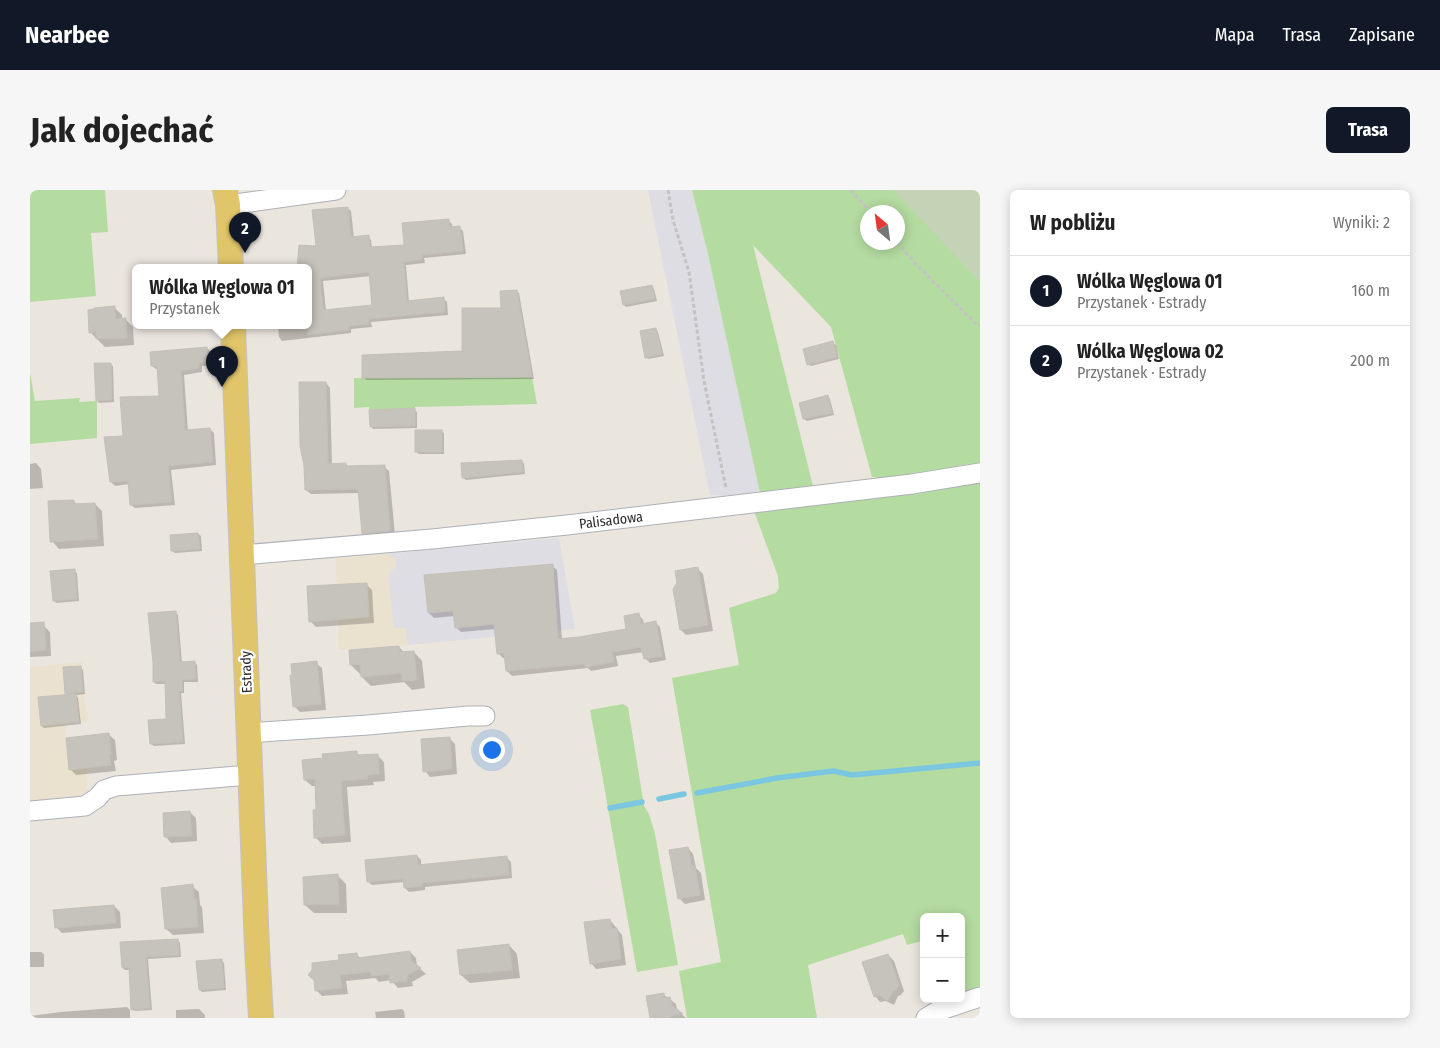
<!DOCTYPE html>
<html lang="pl">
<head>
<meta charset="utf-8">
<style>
	:root { --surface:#fff; --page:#f6f6f6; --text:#222; --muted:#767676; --line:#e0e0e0; --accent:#111827 }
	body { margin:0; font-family:"Fira Sans Condensed",sans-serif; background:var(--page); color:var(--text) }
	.controls { position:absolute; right:15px; bottom:15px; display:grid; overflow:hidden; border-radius:8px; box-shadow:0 2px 12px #0003 }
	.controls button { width:45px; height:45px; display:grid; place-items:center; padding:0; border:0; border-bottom:1px solid var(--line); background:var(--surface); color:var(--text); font:25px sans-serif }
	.compass { position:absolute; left:830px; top:15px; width:45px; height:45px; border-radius:50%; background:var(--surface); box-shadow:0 2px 12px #0003; rotate:331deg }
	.you { position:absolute; left:461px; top:559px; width:18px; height:18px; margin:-12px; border:4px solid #fff; border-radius:50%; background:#1a73e8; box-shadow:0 0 0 8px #1a73e833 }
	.badge { display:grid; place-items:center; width:32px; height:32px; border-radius:50%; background:var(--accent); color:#fff; font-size:16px; font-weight:700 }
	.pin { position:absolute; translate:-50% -41px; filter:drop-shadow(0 1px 2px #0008) }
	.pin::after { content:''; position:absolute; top:26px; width:18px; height:15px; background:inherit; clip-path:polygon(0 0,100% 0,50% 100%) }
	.popup { position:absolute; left:102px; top:74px; width:180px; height:65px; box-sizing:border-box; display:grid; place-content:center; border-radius:8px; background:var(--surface); filter:drop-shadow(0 1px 4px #0005); font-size:16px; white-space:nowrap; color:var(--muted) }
	.popup b { font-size:19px; color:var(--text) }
	.popup::after { content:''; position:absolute; left:50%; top:100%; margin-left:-10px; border:10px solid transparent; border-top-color:var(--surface) }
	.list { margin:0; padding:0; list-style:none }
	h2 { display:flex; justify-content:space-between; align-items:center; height:65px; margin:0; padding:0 20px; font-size:21px }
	h2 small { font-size:16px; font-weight:400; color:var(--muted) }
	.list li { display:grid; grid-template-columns:32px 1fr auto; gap:15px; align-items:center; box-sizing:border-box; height:70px; padding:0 20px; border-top:1px solid var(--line) }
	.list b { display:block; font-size:19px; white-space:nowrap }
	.list p { margin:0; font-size:16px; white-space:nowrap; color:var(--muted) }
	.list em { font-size:16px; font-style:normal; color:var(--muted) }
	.map { position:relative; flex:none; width:950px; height:828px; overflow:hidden; border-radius:8px }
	header { display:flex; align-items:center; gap:30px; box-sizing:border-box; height:70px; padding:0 25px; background:var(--accent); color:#fff }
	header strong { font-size:24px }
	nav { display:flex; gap:28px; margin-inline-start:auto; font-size:18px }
	.intro { display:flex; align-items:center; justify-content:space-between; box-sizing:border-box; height:120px; padding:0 30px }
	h1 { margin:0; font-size:35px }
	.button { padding:12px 22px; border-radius:8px; background:var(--accent); color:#fff; font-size:18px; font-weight:700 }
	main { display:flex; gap:30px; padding:0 30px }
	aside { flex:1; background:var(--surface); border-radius:8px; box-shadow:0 2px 12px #0003 }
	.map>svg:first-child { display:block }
	.industrial { fill:#dfdde4 }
	.education { fill:#eae1ce }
	.green { fill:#b4dba0; fill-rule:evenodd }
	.cemetery { fill:#c4d2b6 }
	.shadow { fill:#0003; fill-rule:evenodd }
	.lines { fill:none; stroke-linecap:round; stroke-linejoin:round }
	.stream { stroke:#7bc7e1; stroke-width:5.5 }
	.building { fill:#c6c3bc; stroke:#c5c0b7; fill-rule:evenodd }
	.minor-casing { stroke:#aeb0b9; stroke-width:21 }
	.major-casing { stroke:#c3c3c3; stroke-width:26 }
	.path { stroke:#c3c3c3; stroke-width:3; stroke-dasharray:4 2.5; stroke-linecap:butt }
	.minor { stroke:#fff; stroke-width:19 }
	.major { stroke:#e1c56b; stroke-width:24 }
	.labels { text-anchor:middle; stroke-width:4.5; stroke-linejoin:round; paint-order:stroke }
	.street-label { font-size:14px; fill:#2a2a2a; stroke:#fff }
</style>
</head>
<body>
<header>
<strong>Nearbee</strong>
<nav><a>Mapa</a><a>Trasa</a><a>Zapisane</a></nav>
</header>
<div class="intro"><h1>Jak dojechać</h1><a class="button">Trasa</a></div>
<main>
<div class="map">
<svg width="950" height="828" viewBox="0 0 950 828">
	<rect width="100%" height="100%" fill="#eae5dd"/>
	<g class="industrial">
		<path d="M618 0H662L678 64 730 303 715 306 680 305Z"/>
		<path d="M529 348 545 439 378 455 375 438 364 439 358 388 359 383 366 376 365 368 357 364Z"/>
	</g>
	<g class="education">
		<path d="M357 364 365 368 366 376 359 383 358 389 364 438H375L378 455 309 460 306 369Z"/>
		<path d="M52 472 53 502 58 531 35 534 36 547 55 546 58 578 56 584 58 604 55 610 0 615V477Z"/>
	</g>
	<g class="green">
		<path d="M0 0H75L78 42 61 43 66 106 0 112Z"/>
		<path d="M662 0H933L950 17V277L869 290 842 287 801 137 723 55 783 296 730 303 678 64ZM838 22H868V52H838Z"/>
		<path d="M0 183 5 211 50 208 49 212 67 211V248L0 254Z"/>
		<path d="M502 187 507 214 385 217V218L339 220V217L324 218V188Z"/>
		<path d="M950 289V798L931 805V727H894V757L892 751 877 755 873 744 778 775 787 828H657L649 781 691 772 642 488 709 475 699 418 746 403 749 398 748 386 724 321Z"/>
		<path d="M593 514 598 517 614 616 619 624 625 644 648 775 607 782 570 573 560 520Z"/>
	</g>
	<path class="cemetery" d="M863 0H950V92Z"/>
	<g class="shadow">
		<path d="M317 18 321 21 324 48 338 47 341 50 342 58 375 56 419 31 422 34 423 38H430L433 41 436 64 394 68 395 73 376 75 379 112 413 108 417 112 418 125 341 132 342 137 321 139V143L252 151 249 147 248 136H278V78H268L270 56 287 58ZM341 86 343 116 296 121 293 91Z"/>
		<path d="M622 96 624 99 627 111 596 117 594 115 592 102Z"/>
		<path d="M486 101 489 103 504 189 336 190 334 187 433 162 473 119Z"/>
		<path d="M84 117 92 125V129H95L103 137 104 155 75 157 60 142Z"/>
		<path d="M626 140 628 142 634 166 618 169 616 167Z"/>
		<path d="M803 153 806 155 809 169 781 176 778 174Z"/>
		<path d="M177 158 181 162 182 175 172 176V182L154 185 158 241 180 239 184 243 186 275 141 280 145 315 105 318 101 315 100 294 85 296 81 292 94 247 130 207 129 179H126L122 176Z"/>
		<path d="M80 174 83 176 84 212 69 213 67 210Z"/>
		<path d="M296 193 300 198 302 275 316 274 319 277H354L359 281 365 345 338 348 334 343 330 303 281 304 276 300Z"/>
		<path d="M798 206 800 209 804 225 777 231 774 229 770 214Z"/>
		<path d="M384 220 387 222V238L343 239 341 236Z"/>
		<path d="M411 241 414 243V264H389L386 262Z"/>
		<path d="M492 271 494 274 495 284 436 290 433 288 432 275Z"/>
		<path d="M6 273 11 279 13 298 0 299V274Z"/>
		<path d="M43 311 48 315 65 314 72 321 74 356 29 359 22 351Z"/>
		<path d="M168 344 171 346 172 361 145 363 142 361 141 346Z"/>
		<path d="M522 376 527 380 532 450 598 440 609 425 613 430 614 434 625 432 630 437 636 470 620 473 615 468 614 462 586 466 588 476 561 481 558 478 482 486 477 481 476 468H473L468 463 466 439 431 442 426 437 425 426 404 428 399 423Z"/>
		<path d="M668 379 673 384 683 441 656 445 651 440Z"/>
		<path d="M44 380 47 383 49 411 26 413 24 410Z"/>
		<path d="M336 394 342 400 344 433 286 437 280 431Z"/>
		<path d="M145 422 148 425 152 473 164 472 167 475 168 492H154V503H151L155 554 124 556 121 554 137 530 136 494H126L124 492Z"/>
		<path d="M14 436 20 442 21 466 0 467V437Z"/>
		<path d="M369 457 375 463 384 462 392 471 395 498 382 500 374 492 341 496 332 487V483L330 484 321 475Z"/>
		<path d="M286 473 292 478 296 520 270 522 264 516Z"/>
		<path d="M50 477 53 480 55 504 46 505 48 508 51 534 14 538 12 536 39 506 37 503Z"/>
		<path d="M79 545 85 550 87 570 84 571 86 581 46 585 40 579Z"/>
		<path d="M419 548 425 554 427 584 400 587 395 581Z"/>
		<path d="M326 562 330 566 347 565 354 572 355 591 343 592 344 595 317 597 321 652 292 654 285 647 287 621 286 596H282L275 590 294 569Z"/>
		<path d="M160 622 166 628 167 651 141 653 136 647Z"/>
		<path d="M658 658 663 664 666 678 671 683 675 710 655 714 649 708Z"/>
		<path d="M387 666 391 670V676L477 668 481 672 482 688 395 697V700L379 702 375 698 374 692 342 695 338 691Z"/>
		<path d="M307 685 316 694 317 723H284L275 715Z"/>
		<path d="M162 696 169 702 170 715 172 717 174 743 143 745 136 739Z"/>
		<path d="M84 716 90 722 91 738 32 743 26 737Z"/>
		<path d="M580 730 592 745 596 775 566 779 561 773Z"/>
		<path d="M148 750 150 753 151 767 118 769 122 820 105 821 102 819 100 780H95L93 778Z"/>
		<path d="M479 755 487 764 490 788 440 793 431 785Z"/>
		<path d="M0 762H11L14 764V777H0Z"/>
		<path d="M380 762 386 768 387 776 396 784 382 792 383 796 368 798 361 790 349 792 345 788 316 791 318 804 292 806 286 800 310 771 327 765 331 769Z"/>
		<path d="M858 765 864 771 874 801 871 805 868 806 864 815 856 811 850 812 845 806Z"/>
		<path d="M191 770 194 773 196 800 172 802 170 800Z"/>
		<path d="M633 804 646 814 647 820 656 828H621Z"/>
		<path d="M97 817 100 820V828H0V826L31 822Z"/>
		<path d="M169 819 175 825V828H146V820Z"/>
		<path d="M372 819 374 821 375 828H346L345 822Z"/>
	</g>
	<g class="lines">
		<g class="stream">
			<path d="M667 603 747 588 803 581 822 585 950 573"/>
			<path d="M629 609 654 604"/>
			<path d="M580 618 612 612"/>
		</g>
	</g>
	<g class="building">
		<path d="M318 17 321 47 339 45 340 57 374 55 372 33 419 29 420 37 430 36 433 61 392 65V70L374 72 377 111 414 107 415 122 339 129V134L318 136 319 140 278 145V78H267L269 55 286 56 282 20ZM339 82 342 115 293 120 290 88Z"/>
		<path d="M622 95 625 109 593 115 590 101Z"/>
		<path d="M487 100 502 187 332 188V165L432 161V118H471L470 101Z"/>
		<path d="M85 116V129L96 128 97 148 66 149V142L59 143 58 120 64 119V118Z"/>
		<path d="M626 138 632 164 615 168 610 141Z"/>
		<path d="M803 151 807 167 777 175 773 159Z"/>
		<path d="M177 157 179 171 169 173V178L151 181 155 240 180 238 183 272 138 276 142 312 100 315 98 291 80 292 74 247 93 246 90 207 129 206 127 176H121L120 162Z"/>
		<path d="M64 173H81L82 210 66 211Z"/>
		<path d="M269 192H296L298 274 316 273V276L355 275 360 341 332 344 328 299 275 300 274 276 270 256Z"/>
		<path d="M798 205 802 223 773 229 769 213Z"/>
		<path d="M385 218V236L340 237 339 220Z"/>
		<rect x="385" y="240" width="27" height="22"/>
		<path d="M492 270 493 282 432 288 431 273Z"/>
		<path d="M44 310V314L65 313 68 349 20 352 18 311Z"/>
		<path d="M168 343 170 359 141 361 140 345Z"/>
		<path d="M523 374 528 449 549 447 596 439 594 426 609 423 611 434 626 431 632 466 614 469 611 457 582 462 584 472 555 477 554 474 476 481 474 463 467 464 464 434 425 438 423 421 398 423 394 385Z"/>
		<path d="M668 377 678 435 650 440 643 399 647 393 645 381Z"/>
		<path d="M45 379 47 409 23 411 20 381Z"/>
		<path d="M337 393 339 427 279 432 277 396Z"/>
		<path d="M146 421 150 472 165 471 166 489 152 490V501H149L153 552 120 554 118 530 136 529 135 491 123 492V473L118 423Z"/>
		<path d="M14 432 16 460 0 462V433Z"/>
		<path d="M369 456 370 462 384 461 387 490 372 491V483L331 487 330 474 320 475 319 460Z"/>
		<path d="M287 471 291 514 263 517 260 485H262L261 474Z"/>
		<path d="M51 476 53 502 35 504 33 477Z"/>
		<path d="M46 504 49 532 11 536 8 507Z"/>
		<path d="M79 543 81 565H79L81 575 39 580 36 548Z"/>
		<path d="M420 547 422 579 393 582 391 549Z"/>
		<path d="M327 561V565L348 564 349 584 337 585 338 589 311 591 315 645 284 648 283 620H286L285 589 274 590 272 570 293 568 292 564Z"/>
		<path d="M160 621 162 646 134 647 133 623Z"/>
		<path d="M658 657 662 676H665L670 705 648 709 639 660Z"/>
		<path d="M387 665 388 675 477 666 479 685 392 693V696L374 698 373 689 337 692 335 670Z"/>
		<path d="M308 684 309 714 274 715 273 687Z"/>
		<path d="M163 694 164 709H166L168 737 135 739 131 698Z"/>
		<path d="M84 715 86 733 25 738 23 720Z"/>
		<path d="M580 729 582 739 587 738 591 769 560 774 554 732Z"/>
		<path d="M148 749 149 765 116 767 120 818 101 820 99 777 92 778 90 752Z"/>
		<path d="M479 754 482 780 430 785 427 760Z"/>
		<path d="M380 761 381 771 391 778 377 785V791L360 793 359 784 341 786V782L310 785 312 798 285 801 284 790 278 785 282 780V773L309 770 308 765 327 763 328 768Z"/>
		<path d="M858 764 869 795 866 800 863 801 858 811 849 805 844 807 832 772Z"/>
		<path d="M192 769 194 798 169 800 166 771Z"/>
		<path d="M634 803V808L640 807 642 815 653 824 640 826V828H620L616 806Z"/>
	</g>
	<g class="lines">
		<g class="minor-casing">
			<g id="minor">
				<path d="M198 15 306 0"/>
				<path d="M211 365 402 349 537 335 882 294 950 283"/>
				<path d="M218 543 338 535 438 526H455"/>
				<path d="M0 621 55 616 67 608 74 600 86 596 220 585"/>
				<path d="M896 828 908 821 950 807"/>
			</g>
		</g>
		<g class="major-casing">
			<g id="major">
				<path d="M195 0 198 15 201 78"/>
				<path d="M203 136 227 758 231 828"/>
			</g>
		</g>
		<g class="path">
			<path d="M638 0 643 30 659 82 674 191 696 298"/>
			<path d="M821 0 840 22"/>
			<path d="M867 52 885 73 945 133 950 136"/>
		</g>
		<use href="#minor" class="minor"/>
		<use href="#major" class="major"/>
	</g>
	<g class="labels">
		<g class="street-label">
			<text transform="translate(581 330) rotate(-7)" y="5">Palisadowa</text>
			<text transform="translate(216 482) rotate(-92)" y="5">Estrady</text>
		</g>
	</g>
</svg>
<div class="controls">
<button>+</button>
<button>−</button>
</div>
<svg class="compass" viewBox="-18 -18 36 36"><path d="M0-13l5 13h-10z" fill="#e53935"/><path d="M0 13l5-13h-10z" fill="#767676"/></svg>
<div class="you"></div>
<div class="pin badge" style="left:192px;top:197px">1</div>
<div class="popup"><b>Wólka Węglowa 01</b>Przystanek</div>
<div class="pin badge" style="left:215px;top:63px">2</div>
</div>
<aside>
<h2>W pobliżu<small>Wyniki: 2</small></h2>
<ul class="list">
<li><span class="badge">1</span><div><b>Wólka Węglowa 01</b><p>Przystanek · Estrady</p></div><em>160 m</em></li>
<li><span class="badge">2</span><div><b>Wólka Węglowa 02</b><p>Przystanek · Estrady</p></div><em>200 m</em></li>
</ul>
</aside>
</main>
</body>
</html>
